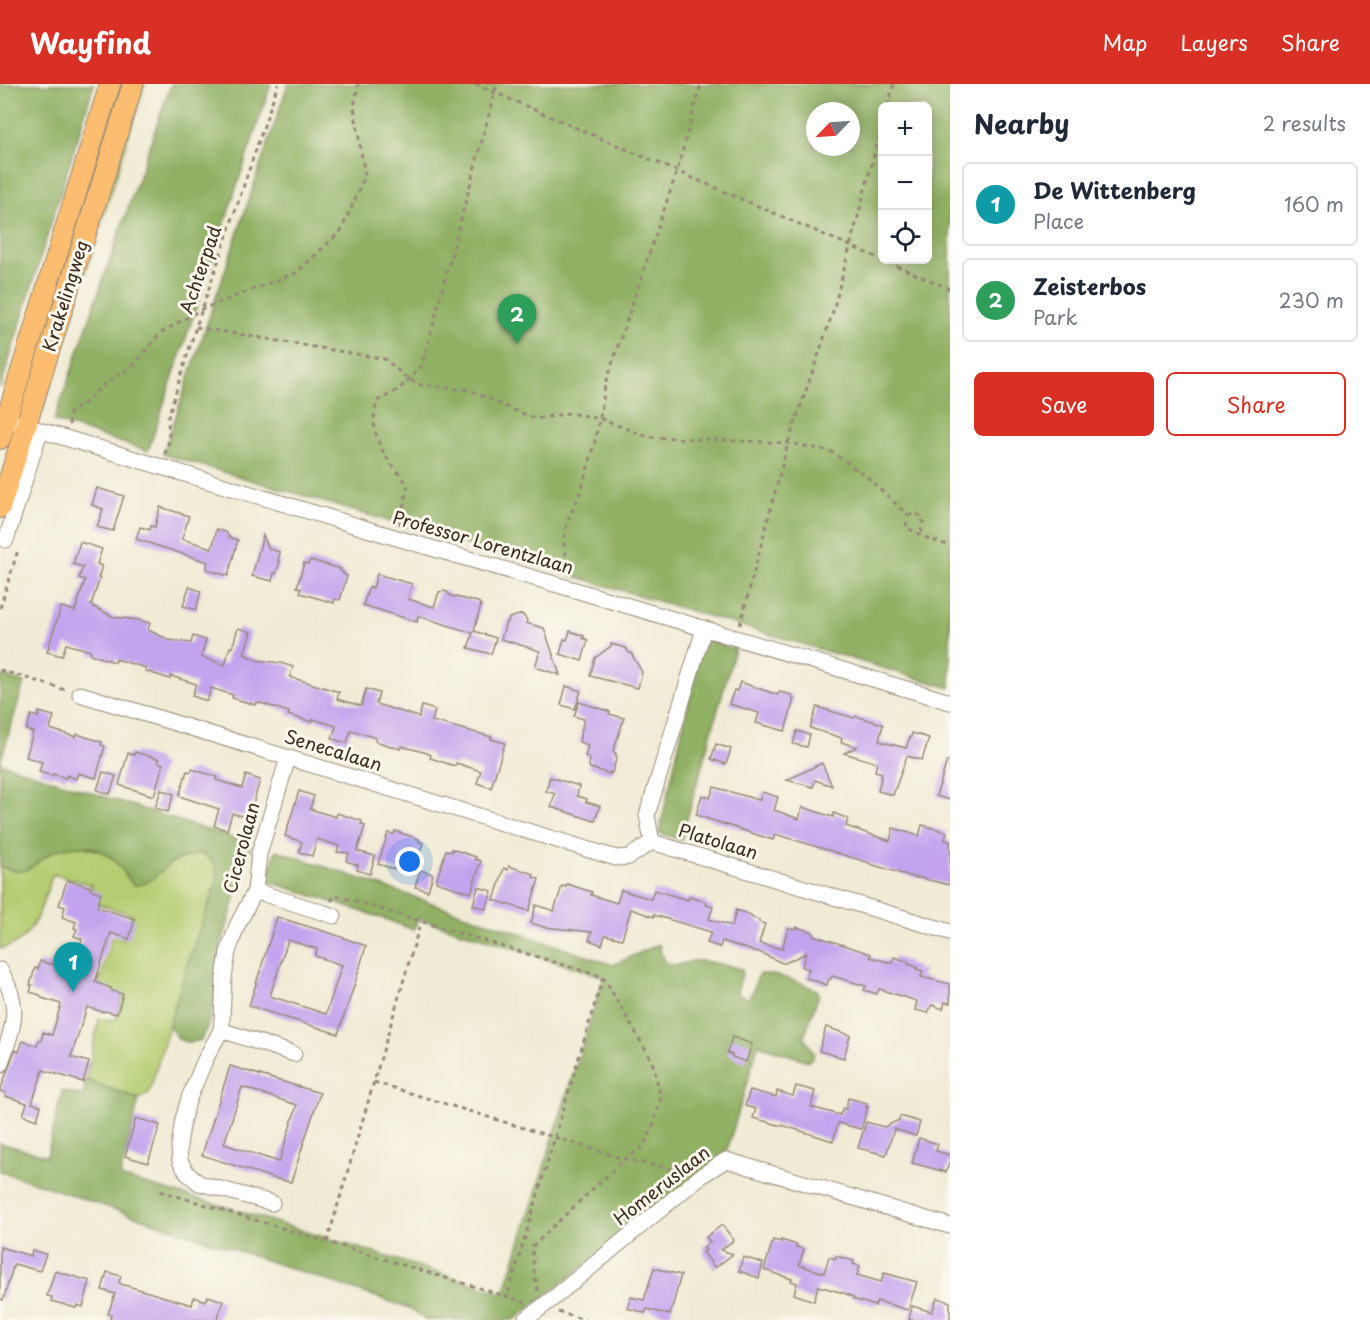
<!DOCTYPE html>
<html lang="en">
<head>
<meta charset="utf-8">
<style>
	:root { --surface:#fff; --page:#f6f6f7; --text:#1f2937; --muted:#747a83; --line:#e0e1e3; --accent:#d93025 }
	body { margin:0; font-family:"Playpen Sans",sans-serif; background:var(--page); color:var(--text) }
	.controls { position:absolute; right:18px; top:18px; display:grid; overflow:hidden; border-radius:9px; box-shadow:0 3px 15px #0003 }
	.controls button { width:54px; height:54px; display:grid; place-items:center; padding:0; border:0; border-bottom:2px solid var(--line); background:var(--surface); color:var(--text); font:30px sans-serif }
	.compass { position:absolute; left:806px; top:18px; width:54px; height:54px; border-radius:50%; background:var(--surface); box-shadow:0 3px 15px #0003; rotate:245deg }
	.you { position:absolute; left:410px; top:778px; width:21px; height:21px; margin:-15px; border:4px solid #fff; border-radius:50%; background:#1a73e8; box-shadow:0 0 0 9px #1a73e833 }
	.badge { display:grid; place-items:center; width:39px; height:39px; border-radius:50%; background:var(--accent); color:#fff; font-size:20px; font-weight:700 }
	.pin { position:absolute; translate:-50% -50px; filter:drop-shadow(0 2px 3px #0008) }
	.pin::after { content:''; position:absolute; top:32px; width:21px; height:18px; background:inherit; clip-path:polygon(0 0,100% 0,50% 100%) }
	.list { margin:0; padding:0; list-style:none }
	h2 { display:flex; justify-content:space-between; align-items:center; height:78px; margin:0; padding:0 24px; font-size:26px }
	h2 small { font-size:20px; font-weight:400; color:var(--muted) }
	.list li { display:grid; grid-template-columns:39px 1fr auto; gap:18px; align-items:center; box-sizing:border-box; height:84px; margin:0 12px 12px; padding:0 12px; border:2px solid var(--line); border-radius:9px }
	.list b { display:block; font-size:22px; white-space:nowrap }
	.list p { margin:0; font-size:20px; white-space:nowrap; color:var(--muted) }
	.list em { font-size:20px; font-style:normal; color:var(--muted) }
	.actions { display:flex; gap:12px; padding:18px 24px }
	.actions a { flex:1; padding:14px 0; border:2px solid var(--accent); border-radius:9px; text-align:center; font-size:21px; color:var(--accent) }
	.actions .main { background:var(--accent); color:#fff }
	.icon { flex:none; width:33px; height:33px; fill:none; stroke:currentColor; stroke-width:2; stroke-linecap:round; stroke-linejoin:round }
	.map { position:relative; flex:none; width:950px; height:1236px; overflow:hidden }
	header { display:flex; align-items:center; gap:36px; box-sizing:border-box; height:84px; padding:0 30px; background:var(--accent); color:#fff }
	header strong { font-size:28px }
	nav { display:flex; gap:33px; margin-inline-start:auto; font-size:21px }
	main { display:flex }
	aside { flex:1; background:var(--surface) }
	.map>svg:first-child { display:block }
	.green { fill:#b5cd72; stroke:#787c48; stroke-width:1.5 }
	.forest { fill:#90b064; stroke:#666d41; stroke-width:1.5; fill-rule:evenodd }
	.building { fill:#c3a3ee; fill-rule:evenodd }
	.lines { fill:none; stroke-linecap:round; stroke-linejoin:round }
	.minor-casing { stroke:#968a79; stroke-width:17 }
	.major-casing { stroke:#968a79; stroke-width:22 }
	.path { stroke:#968a79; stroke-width:3; stroke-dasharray:4.5 4.5; stroke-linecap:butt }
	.minor { stroke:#fff; stroke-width:15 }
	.major { stroke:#fcbd6f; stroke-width:20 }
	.labels { text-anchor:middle; stroke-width:6; stroke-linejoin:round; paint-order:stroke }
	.street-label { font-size:18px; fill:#3b2a1e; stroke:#fbf7ec }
</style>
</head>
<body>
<header>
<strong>Wayfind</strong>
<nav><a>Map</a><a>Layers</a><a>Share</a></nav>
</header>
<main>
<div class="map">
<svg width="950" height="1236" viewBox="0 0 950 1236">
	<rect width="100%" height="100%" fill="#fbf7ec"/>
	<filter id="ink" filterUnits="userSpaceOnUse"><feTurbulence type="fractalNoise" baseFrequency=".0167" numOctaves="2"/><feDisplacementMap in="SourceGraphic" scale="12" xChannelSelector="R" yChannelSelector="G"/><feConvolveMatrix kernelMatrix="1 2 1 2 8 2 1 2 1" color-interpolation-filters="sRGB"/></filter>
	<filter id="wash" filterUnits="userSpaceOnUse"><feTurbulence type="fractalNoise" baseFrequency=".008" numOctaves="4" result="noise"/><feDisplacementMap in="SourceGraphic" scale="24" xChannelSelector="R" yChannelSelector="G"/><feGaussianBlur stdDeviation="1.35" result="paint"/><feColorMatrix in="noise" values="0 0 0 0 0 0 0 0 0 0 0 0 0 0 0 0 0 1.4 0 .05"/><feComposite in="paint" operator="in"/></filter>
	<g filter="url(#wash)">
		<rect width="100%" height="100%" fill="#f0ebd4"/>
		<g class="green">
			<path d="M115 0H128L36 291 27 306 20 321Z"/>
			<path d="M137 0H145L41 331 37 325Z"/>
			<path d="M76 762C108 765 116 776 133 801L161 787 171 779 200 769C215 776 217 780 217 797L189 875 149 1009 139 1015 86 996 99 935 116 936 123 911 98 903 112 852 124 855 131 830 87 817 92 801 53 790C45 811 37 845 18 858 13 861 6 863 0 865V782C31 794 36 772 61 764 66 763 71 763 76 762Z"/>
		</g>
		<g class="forest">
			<path d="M0 0H94L0 305Z"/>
			<path d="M171 0H271L148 367 54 337Z"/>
			<path d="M288 0H950V604L163 370ZM882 22H928V176H882ZM815 27H851V63H815Z"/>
			<path d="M703 555 735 565 681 756 659 749Z"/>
			<path d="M0 591 24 599 0 679Z"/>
			<path d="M0 679 251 760 221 862C215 894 218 927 201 956 183 961 177 957 169 941L189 875 217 797C217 780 215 776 200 769 190 772 179 774 171 779 156 788 153 802 133 801 127 792 121 783 113 775 97 759 70 759 51 769 42 774 33 784 23 787 15 788 7 785 0 782Z"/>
			<path d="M276 766 613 881 659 860C660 865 661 874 666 878 673 885 685 878 694 877 710 876 727 882 742 885V890L737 908 738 911 748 914C755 909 754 897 760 890 780 890 800 898 818 907V913L804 953 814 969 812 974 808 977 758 961 728 1063 722 1075 514 1236H424L423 1233 409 1224 0 1087V1059L47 1072 62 1007 83 1012 86 996 139 1015 120 1093 223 1122 504 1209 604 893 418 834 414 846 379 833 267 797Z"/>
		</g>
		<g id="blocks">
			<g class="building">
				<path d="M97 404 124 412 113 447 97 443 103 425 92 421Z"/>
				<path d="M160 423 189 432 182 455 212 464 217 445 226 448 229 453 238 456 228 492 206 485 208 478 136 455 140 443 150 446 151 442 155 443Z"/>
				<path d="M263 451 269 465 280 468 278 477 280 478 276 490 274 489 272 497 252 492Z"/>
				<path d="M80 458 102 465 97 480 102 482 98 494H100L91 521 94 523 114 533 139 536 150 539 148 546 169 556 191 559 193 552 206 556 201 573 225 581 230 563 232 564 238 544 251 548 244 570 257 576 281 579 293 583 290 593 339 608 337 615 361 622 366 605 379 609 376 620 419 633 422 622 435 626 432 637 492 653 491 655 505 659 491 704 477 699 481 687 456 679 455 682 430 674 431 671 427 669 401 662 400 665 375 657 376 654 351 646 347 659 332 655 336 642 313 635 312 638 288 631 289 628 257 618 256 621 232 614 233 611 211 604 207 617 192 612 196 600 171 592 170 595 145 587 146 584 116 575 115 578 102 574 90 570 91 567 66 560 62 572 47 568 61 523 75 527 85 496 79 494 83 483 73 480Z"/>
				<path d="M310 476 341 485 340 487 343 488V490L347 492 340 516 335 515 334 519 300 509 301 504 297 503 304 479 308 480Z"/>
				<path d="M377 490 412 500 408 515 434 523 439 508 444 507 447 508 451 512 478 518 481 521 474 547 496 554 491 570 468 564 473 549 418 532 417 538 363 521 369 503 373 504Z"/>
				<path d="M189 503 201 507 196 526 183 522Z"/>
				<path d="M522 530 527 536 526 539 544 544 560 591 535 583 540 567 501 555 506 538H508L509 534Z"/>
				<path d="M570 547 584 552 583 554 588 556 582 577 560 570 564 555 567 556Z"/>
				<path d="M611 560 626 564 629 569H631L642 588 638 604 590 592 595 574 611 562Z"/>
				<path d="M740 598 778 611 779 608 792 611V614L794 615 785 647 756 639 759 629 729 620 734 606 737 607Z"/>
				<path d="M566 602 581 607 575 625 561 621Z"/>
				<path d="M579 618 608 627 610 628 609 630 624 634 613 668 616 669 615 672H617L612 689 610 688V690L590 684 589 682 590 674 585 672 588 661 579 658 584 635 574 632Z"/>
				<path d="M817 623 854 634 856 632 882 640 883 641 879 657 906 664 910 653H911L912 649 929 654 922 676 907 672 893 711 878 707 882 689 875 687 877 679 844 669 857 663 841 658 842 654 810 644Z"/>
				<path d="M39 628 54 632 50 645 76 653 77 650 102 658 101 661 105 662 96 694 78 689 76 695 67 691 66 694 53 690 52 692 46 690 39 688 42 678 26 673 33 648 26 646 31 631 38 633Z"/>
				<path d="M797 647 810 651 807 663 793 660Z"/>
				<path d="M716 660 731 665 726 680 711 675Z"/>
				<path d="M135 668 159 675 158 678 163 680 154 712 119 701 128 669 134 671Z"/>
				<path d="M947 677 950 678V716L936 712Z"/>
				<path d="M822 679 832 702 815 696 813 703 787 696Z"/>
				<path d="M192 685 217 693 216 696 242 704 246 691 260 696 249 734 232 729 227 746 214 742 219 725 179 712 187 687 191 688Z"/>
				<path d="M103 688 116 692 110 710 97 706Z"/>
				<path d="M550 693 579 702 577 712 587 715 586 718 600 722 595 737 551 723 555 710 546 707Z"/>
				<path d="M714 703 755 715 760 716 762 708 778 713 774 726 799 735 802 723 833 733 834 729 848 735 846 742 890 757 893 744 919 752 922 741 947 748 945 756 950 757V801L916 793V794L870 780V779L775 750 773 756 696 731 702 711 710 714Z"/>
				<path d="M161 706 174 710 168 728 155 724Z"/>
				<path d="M299 707 314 712 310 725 336 733 337 729 362 737 361 740 365 742 357 767 375 772 370 790 357 786 358 781 346 777 349 769 337 768 339 762 317 755 312 772 299 768 302 758 285 752Z"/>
				<path d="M395 747 419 755V758L423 759 413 791 378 780 388 749 394 750Z"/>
				<path d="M452 765 476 773 475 775 481 777 471 809 436 798 446 766 452 768Z"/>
				<path d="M509 782 534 790 533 793 539 795 529 827 494 816 504 784 508 786Z"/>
				<path d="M420 786 433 790 428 807 415 803Z"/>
				<path d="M67 796 91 803 90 805 101 809 97 823 135 835 129 855 111 849 95 898 111 904 112 907 123 910 117 930 105 927 103 928 87 923 71 973 89 978 83 998 43 986 32 1019 41 1022 37 1036 23 1031 27 1019 5 1012 6 1009 0 1007 15 966 19 968 23 957 37 962 39 956 41 957 43 948 52 951 61 920 42 914 40 911 30 908 32 901H30L35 884 38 885 40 877 50 880H53L72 886 82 855 74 852 77 845 74 844 76 838 62 833 65 823 59 821Z"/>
				<path d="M567 800 592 808 591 811 617 819 621 806 651 815 654 806 688 816 689 813 707 818 706 821 713 823 709 835 732 842 736 826 751 831V833L759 836V838L765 840 759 859 782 865 788 844 795 845 796 843 813 848V851L871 870 870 873 892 879 894 873 909 878 908 880 917 883 916 885 923 887 921 893 950 900V919L945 918 943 925 932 921 928 929 915 926 917 917 879 905 877 910 864 906 866 902 832 892 831 895H829L827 901 806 894 809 885 802 883 806 869 785 879H782L757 867 756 868 722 857 720 863 707 859 711 848 654 831V833L631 825 622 855 605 851 602 861 589 856 592 848 544 843 531 839 536 821 554 827 562 802 566 803Z"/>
				<path d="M478 803 492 807 486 825 473 821Z"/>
				<path d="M277 833 333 850 366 862 356 896 338 950 249 922ZM288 856 317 865 315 872 342 881 326 930 270 912Z"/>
				<path d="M826 943 850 951 844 974 819 967Z"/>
				<path d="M732 953 752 960 746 978 732 973V971L727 969Z"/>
				<path d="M230 982 320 1009 291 1098 273 1094 202 1071ZM242 1003 297 1021 279 1078 224 1060Z"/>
				<path d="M796 1002 815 1007 811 1023 840 1031 843 1024 846 1025 848 1014 867 1019 866 1023H868L861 1045 838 1039 833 1057 782 1041V1042L753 1034 756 1025 745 1022 750 1006 776 1013 777 1007 793 1012Z"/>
				<path d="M900 1032 920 1038 916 1052 894 1045 886 1071 858 1064 866 1038 884 1043 899 1036Z"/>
				<path d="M136 1034 160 1041 148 1079 125 1072Z"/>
				<path d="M919 1054 938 1060 936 1067 950 1071V1076L946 1088 912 1079Z"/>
				<path d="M722 1141 734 1156 721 1166 733 1170 715 1184 703 1168 706 1166 703 1163 710 1158 706 1153Z"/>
				<path d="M773 1156 781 1158V1156L797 1161 796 1163 804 1165 799 1181 824 1189 829 1173 836 1175V1172L854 1177 853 1180 860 1182 857 1191 881 1198 884 1189 917 1198 908 1226 877 1217 875 1222 853 1215V1213L844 1209 818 1202 814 1217 794 1210 797 1199 791 1197 792 1195 764 1186Z"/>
				<path d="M0 1163 31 1172 32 1166 46 1170 40 1187 14 1180 3 1216 0 1215Z"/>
				<path d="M743 1173 763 1179 759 1194 739 1187Z"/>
				<path d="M654 1184 681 1191 670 1231 647 1225 645 1229 627 1224 631 1213 644 1216Z"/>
				<path d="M55 1187 90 1197 83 1223 77 1221 76 1224 51 1217 52 1213 47 1212Z"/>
				<path d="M107 1188 121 1192 119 1198 121 1200 192 1221 194 1213 206 1217 208 1212 223 1217 217 1236H110L111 1231 108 1230 115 1210 102 1206Z"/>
				<path d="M937 1214 950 1218V1236H909L912 1222 932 1228Z"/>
			</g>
		</g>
	</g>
	<g filter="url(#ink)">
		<use href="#blocks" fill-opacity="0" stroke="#968a79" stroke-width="1.5"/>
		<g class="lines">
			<g class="minor-casing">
				<g id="minor">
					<path d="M6 336 397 454 575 506 950 618"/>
					<path d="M6 456 40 347"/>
					<path d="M704 545 647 731 652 758 950 848"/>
					<path d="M80 610 616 774 629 773 652 758"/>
					<path d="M255 807 334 832"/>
					<path d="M0 886C23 924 13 943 0 981"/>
					<path d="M221 946 294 970"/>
					<path d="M272 1119 199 1099 187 1089 180 1077 179 1062 183 1035 189 1014 205 976 221 946 222 936 224 894 228 868 237 842 255 807 259 770 288 674"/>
					<path d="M525 1236 556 1212 701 1092 726 1076 950 1142"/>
				</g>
			</g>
			<g class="major-casing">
				<g id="major">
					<path d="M0 355 110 0"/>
					<path d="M0 424 133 0"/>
				</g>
			</g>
			<g class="path">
				<path d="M475 0 950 205"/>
				<path d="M888 22 894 0"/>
				<path d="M196 243 385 275 408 295 421 301 470 306 502 321 536 335 569 329 601 335 649 353 788 359 830 367 866 392 908 431 906 443 924 453 950 462"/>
				<path d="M69 341 70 329 89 315 100 303 134 281 160 249 202 225 296 189 341 147 365 92 354 23 358 0"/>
				<path d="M165 370 169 357 168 333 196 243 278 0"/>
				<path d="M908 431 914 430 922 432 923 439 921 445 924 451"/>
				<path d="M400 441 408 401C393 382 374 362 374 336 374 330 376 323 377 317L398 306 422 282 497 0"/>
				<path d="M571 489C567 476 562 463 565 448 567 435 575 422 580 409 592 372 600 340 605 301L677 87 701 0"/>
				<path d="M0 524 18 466"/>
				<path d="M740 541 788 359 832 231 882 41"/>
				<path d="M0 586 66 606"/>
				<path d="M331 817 335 811 603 893 507 1213"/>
				<path d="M374 998 625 1075 683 1088"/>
				<path d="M160 1107 525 1218"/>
				<path d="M327 1158 421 837"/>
				<path d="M538 1207 534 1187 532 1163 562 1134 625 1075 643 1063 652 1045 661 1013 652 977 604 894"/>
				<path d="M558 1228 585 1236"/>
			</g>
			<use href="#minor" class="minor"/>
			<use href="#major" class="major"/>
		</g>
	</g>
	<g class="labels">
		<g class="street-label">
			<text transform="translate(201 186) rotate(-71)" y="6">Achterpad</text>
			<text transform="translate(66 212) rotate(-73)" y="6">Krakelingweg</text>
			<text transform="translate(483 459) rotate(16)" y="6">Professor Lorentzlaan</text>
			<text transform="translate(333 667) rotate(17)" y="6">Senecalaan</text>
			<text transform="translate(718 758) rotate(17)" y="6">Platolaan</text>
			<text transform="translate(242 764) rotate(-75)" y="6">Cicerolaan</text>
			<text transform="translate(662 1102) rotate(-38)" y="6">Homeruslaan</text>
		</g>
	</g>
</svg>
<div class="controls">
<button>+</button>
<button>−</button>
<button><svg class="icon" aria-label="locate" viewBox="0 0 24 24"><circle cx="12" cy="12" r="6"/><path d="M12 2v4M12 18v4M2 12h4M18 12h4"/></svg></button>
</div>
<svg class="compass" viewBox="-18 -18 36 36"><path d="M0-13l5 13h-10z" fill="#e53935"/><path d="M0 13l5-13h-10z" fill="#747a83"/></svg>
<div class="you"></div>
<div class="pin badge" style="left:73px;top:908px;background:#0f9aa8">1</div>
<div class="pin badge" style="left:517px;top:260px;background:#2e9e5b">2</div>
</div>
<aside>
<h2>Nearby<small>2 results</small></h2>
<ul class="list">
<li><span class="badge" style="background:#0f9aa8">1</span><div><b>De Wittenberg</b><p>Place</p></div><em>160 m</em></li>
<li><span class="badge" style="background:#2e9e5b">2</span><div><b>Zeisterbos</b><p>Park</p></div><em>230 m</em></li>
</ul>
<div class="actions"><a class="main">Save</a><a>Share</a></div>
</aside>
</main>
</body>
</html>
